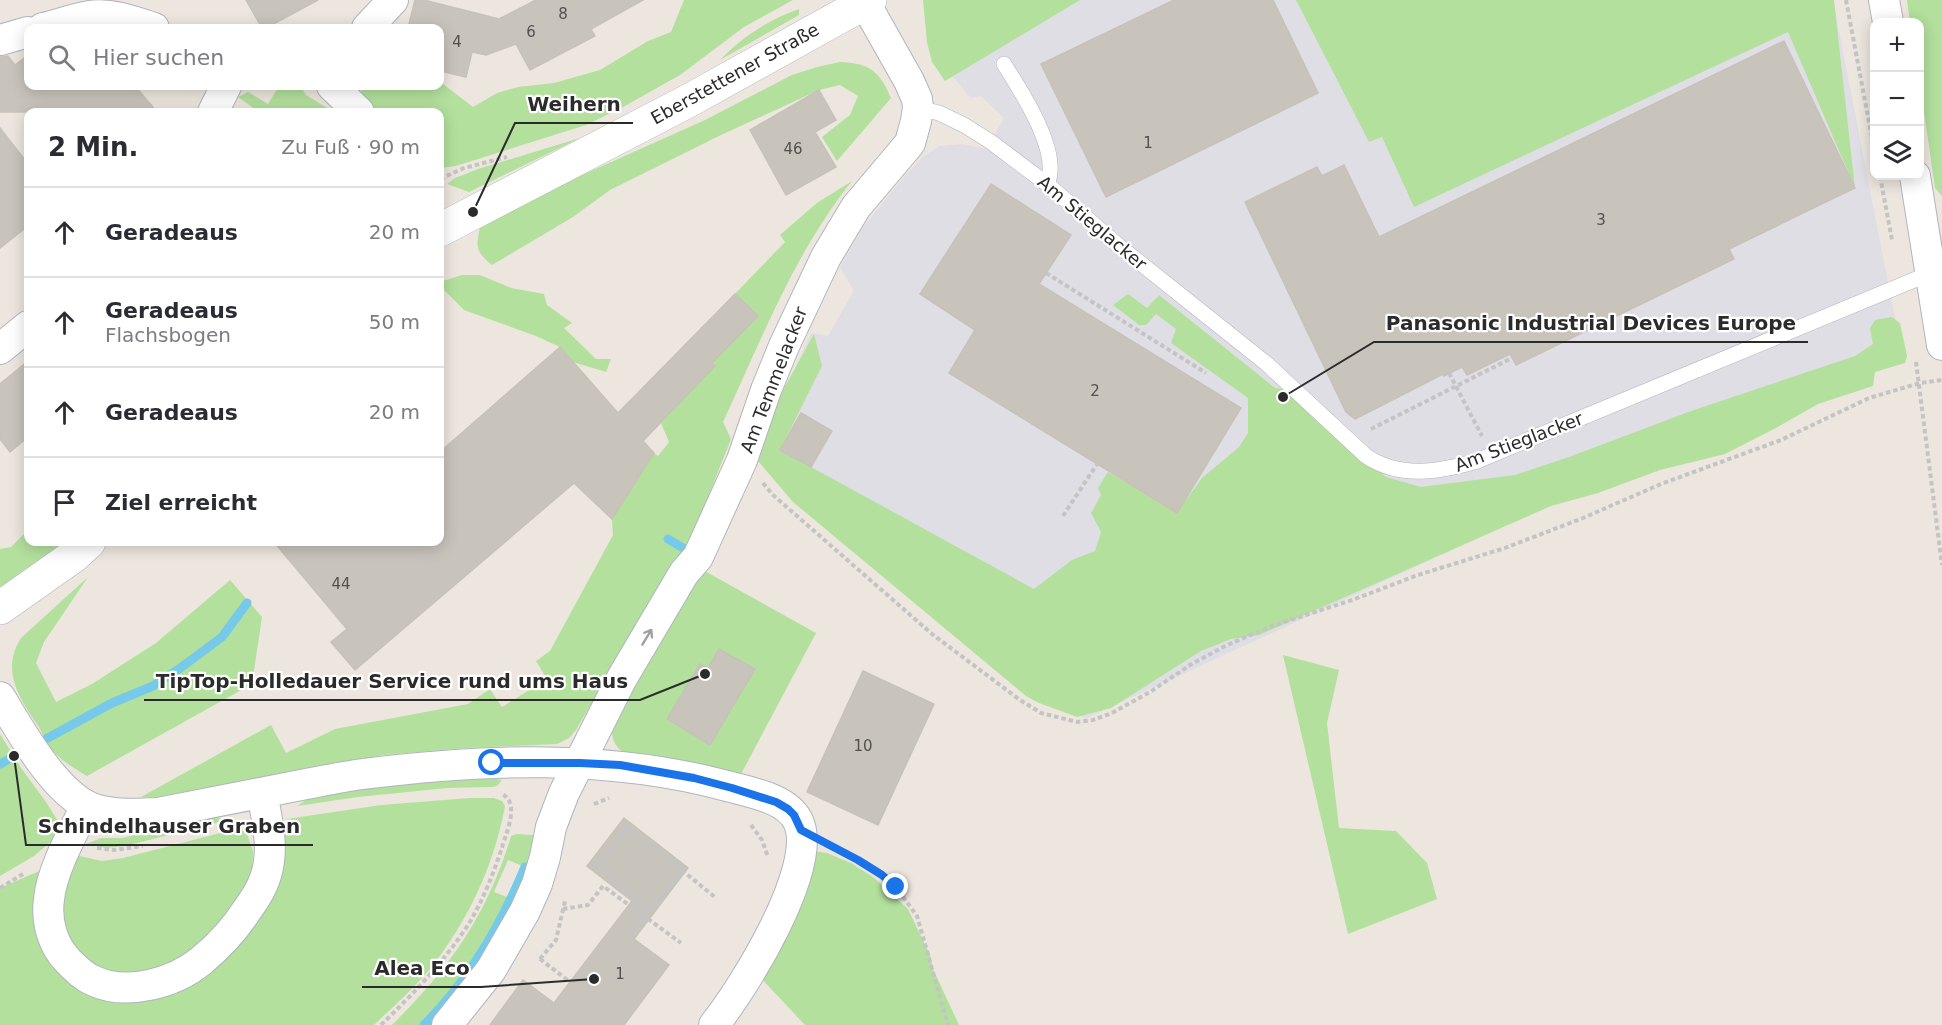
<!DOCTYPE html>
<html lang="de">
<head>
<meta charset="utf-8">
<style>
	:root { --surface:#fff; --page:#f2f2f3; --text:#2b2b33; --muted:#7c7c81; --line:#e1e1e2 }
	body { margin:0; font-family:"DejaVu Sans",sans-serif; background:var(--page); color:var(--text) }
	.controls { position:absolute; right:18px; top:18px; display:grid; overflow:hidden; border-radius:12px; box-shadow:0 3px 15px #0003 }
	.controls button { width:54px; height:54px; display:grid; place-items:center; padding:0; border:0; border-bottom:2px solid var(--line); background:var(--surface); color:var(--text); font:30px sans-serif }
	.stop { position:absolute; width:18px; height:18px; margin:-14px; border:4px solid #1a73e8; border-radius:50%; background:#fff }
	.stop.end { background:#1a73e8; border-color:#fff; box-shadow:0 2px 6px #0008 }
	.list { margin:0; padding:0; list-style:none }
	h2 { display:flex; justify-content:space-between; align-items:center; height:78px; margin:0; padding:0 24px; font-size:26px }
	h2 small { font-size:20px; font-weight:400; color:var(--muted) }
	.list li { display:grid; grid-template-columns:39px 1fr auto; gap:18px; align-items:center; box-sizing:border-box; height:90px; padding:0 24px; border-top:2px solid var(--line) }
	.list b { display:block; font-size:22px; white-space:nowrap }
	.list p { margin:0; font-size:20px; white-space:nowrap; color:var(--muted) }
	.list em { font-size:20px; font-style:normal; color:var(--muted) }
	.icon { flex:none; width:33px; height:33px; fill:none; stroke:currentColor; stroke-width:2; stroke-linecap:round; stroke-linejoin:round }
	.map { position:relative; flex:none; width:1942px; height:1025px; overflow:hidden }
	.search { position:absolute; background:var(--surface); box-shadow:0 3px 15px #0003; left:24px; top:24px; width:420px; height:66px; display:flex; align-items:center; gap:15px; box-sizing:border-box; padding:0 21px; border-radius:12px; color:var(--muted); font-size:22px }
	.panel { position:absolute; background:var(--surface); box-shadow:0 3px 15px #0003; left:24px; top:108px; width:420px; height:438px; border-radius:12px }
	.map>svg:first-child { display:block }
	.industrial { fill:#e0dee5 }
	.green { fill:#b3e09d }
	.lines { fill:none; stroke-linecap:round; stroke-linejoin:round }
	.stream { stroke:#76c9e9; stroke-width:9 }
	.building { fill:#c8c4bc; stroke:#c7c2b7; stroke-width:1.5 }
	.service-casing { stroke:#b1b4be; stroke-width:16 }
	.minor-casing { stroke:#b1b4be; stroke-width:32 }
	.secondary-casing { stroke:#b1b4be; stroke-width:34 }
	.path { stroke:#c4c4c4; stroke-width:4; stroke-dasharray:4.5 3; stroke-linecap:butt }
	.service { stroke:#fff; stroke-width:15 }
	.minor { stroke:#fff; stroke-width:30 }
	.secondary { stroke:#fff; stroke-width:33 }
	.oneway { stroke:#a0a0a0 }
	.route { stroke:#1a73e8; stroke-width:8 }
	.labels { text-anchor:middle; stroke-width:4.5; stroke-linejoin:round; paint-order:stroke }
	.number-label { font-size:15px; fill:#52514f }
	.street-label { font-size:18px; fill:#2b2b2b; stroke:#fff }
	.leader { fill:none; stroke:#2b2b2b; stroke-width:2 }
	.callout-dot { fill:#2b2b2b; stroke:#fff; stroke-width:2 }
	.callout-label { font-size:20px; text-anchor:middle; font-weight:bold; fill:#2b2b2b; stroke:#fff; stroke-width:4.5; stroke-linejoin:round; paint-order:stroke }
</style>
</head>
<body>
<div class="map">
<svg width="1942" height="1025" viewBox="0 0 1942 1025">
	<rect width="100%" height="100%" fill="#ece6de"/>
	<path class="industrial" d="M968 0H1833L1900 344 1085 719 757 451 811 333 828 336 854 291 840 267 864 226 904 177 923 157 939 146 962 144 987 149 1004 118 981 96 971 98 951 75Z"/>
	<g class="green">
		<path d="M684 0H793L744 27 680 75 623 107 586 125 456 166 440 168V112H376L362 95 360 86H440V83L443 84 473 107 497 93 518 87 554 83 600 70 648 41 671 32Z"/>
		<path d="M923 0H1080L945 81 932 62 927 42Z"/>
		<path d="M1296 0H1834L1855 188 1788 32 1414 207 1382 137 1369 142Z"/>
		<path d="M1907 0H1942V196L1935 188 1920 84V22H1910Z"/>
		<path d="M799 9V15L720 60C742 37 768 20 799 9Z"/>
		<path d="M840 62C869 63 880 71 891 98L837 161 822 137 850 115 858 96 840 85 819 90 721 135 610 190 573 217 492 265C475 251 476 247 480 227L551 189 705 120 792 75 817 67Z"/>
		<path d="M279 86H300L306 95 334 112H259L238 97 248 92 268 104Z"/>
		<path d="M580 138 469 192 447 184 455 178 478 169Z"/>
		<path d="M852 181C795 252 761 340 723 422L731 439 685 555 675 561 576 730 569 738 557 744 466 748 383 755 156 797H141L271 725 286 753 335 729 468 704 490 689 502 707 547 679 536 661 550 651 613 535 612 519 654 453 658 456 669 442 661 423 715 366 712 363 757 316 735 294 785 242 780 235 817 203Z"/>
		<path d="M462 275H480L511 288 544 294 547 305 572 323 564 328 596 359H611L606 372 573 362 560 347 536 336 464 310 440 286V282Z"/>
		<path d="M1128 294 1147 308 1159 295 1275 388 1290 390 1330 430 1386 477 1421 487 1515 475 1569 457 1691 411 1855 356 1873 344 1870 328 1875 320 1892 317 1900 323 1907 356 1905 363 1875 372 1873 386 1818 404 1776 428 1725 454 1660 470 1598 493 1551 506 1259 635 1231 639 1201 651 1111 708 1077 717 1039 703 1026 696 793 502 758 461 757 437 814 334 822 366 780 450 1034 589 1072 560 1095 551 1101 532 1091 513 1101 495 1098 488 1108 472 1177 512 1202 478 1239 447 1248 433V398L1171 343 1176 329 1156 314 1146 325H1139L1113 305Z"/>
		<path d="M28 530V542H67L0 592V549L11 547Z"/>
		<path d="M701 569 816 633 740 776 627 754C615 749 611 738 612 726Z"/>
		<path d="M88 577 44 642 36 663 56 702 92 684 156 643 230 580 262 617 252 684 87 776C75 769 62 761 53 751 47 745 43 735 39 727 20 699 0 671 21 638Z"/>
		<path d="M1283 655 1339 670 1327 723 1339 828 1396 831 1427 863 1437 899 1348 934Z"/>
		<path d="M0 734 21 768 46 802 61 826 60 834 34 856 0 876Z"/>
		<path d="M485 777 502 780 497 786 492 787 447 788 358 797 297 806 317 793 339 790Z"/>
		<path d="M470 798H494L502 801 505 806C494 866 468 921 430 969 413 989 393 1007 374 1025H0V888L44 869 45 949 157 994 278 872 287 819 381 805Z"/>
		<path d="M211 816 228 820 125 846 106 848 86 844 101 838H123L196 818Z"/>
		<path d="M240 828 247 834 253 851 252 876 246 890 212 935 178 960 142 974 119 975 100 969 73 950 59 913 75 855 102 861 123 858Z"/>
		<path d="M517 834 533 835 532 851 525 867 508 860 494 892 512 899 478 961 424 1025H392C449 969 488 914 511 836Z"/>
		<path d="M813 851 827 853 851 863 873 877 908 909 930 955 933 969 959 1025H805L760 977Z"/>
	</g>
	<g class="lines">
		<g class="stream">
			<path d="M668 539 693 554"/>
			<path d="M0 764 112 703 153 686 179 669 222 637 247 603"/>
			<path d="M424 1025C469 980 501 925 525 867"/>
		</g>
	</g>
	<g class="building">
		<path d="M246 0H318L266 28H262Z"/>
		<path d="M415 0H424L499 19 536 0H643L591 29 595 36 530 70 516 44 486 55 472 52 466 77 440 71V28H408Z"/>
		<path d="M1174 0H1273L1318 93 1106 197 1041 64Z"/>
		<path d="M1784 41 1855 188 1729 249 1734 259 1516 365 1510 354 1467 375 1462 367 1444 376 1443 374 1355 419 1346 412 1245 202 1317 167 1322 176 1344 165 1379 237Z"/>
		<path d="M28 55V86H135L157 112H0V57L8 56 15 65Z"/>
		<path d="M819 90 836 120 815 132 836 167 786 195 750 130Z"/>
		<path d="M0 128 28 164V226L0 248Z"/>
		<path d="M991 184 1071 235 1039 284 1241 408 1177 513 949 373 975 330 920 294Z"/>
		<path d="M735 294 758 316 712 363 715 366 643 441 654 453 612 519 574 483 355 670 331 642 347 629 274 542H440V452L560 347 618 413Z"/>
		<path d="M28 361V437L10 452 0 439V384Z"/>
		<path d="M801 413 832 431 811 467 780 450Z"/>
		<path d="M719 649 755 669 710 745 667 719 700 664 708 668Z"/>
		<path d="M863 671 934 704 878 825 807 792Z"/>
		<path d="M624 818 688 868 634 939 669 965 624 1025H490L523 980 554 1003 632 901 587 866Z"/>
	</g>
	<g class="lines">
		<g class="service-casing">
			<g id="service">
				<path d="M1004 64C1021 91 1062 153 1047 184"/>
				<path d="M918 108 939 113 964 125 991 142 1047 184 1119 246 1267 364 1366 456C1400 479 1439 472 1477 461L1931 273"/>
			</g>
		</g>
		<g class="minor-casing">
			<g id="minor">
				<path d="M1884 0 1888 22"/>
				<path d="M43 28C58 25 74 18 89 16 112 13 133 21 154 28"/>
				<path d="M367 28 393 0"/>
				<path d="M0 40 28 32"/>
				<path d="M332 86 359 112"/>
				<path d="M213 112 226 86"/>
				<path d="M1915 176 1942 345"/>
				<path d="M0 349 28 326"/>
				<path d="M0 697C20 730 58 800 98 810 117 815 138 814 158 813 204 804 250 795 296 786 318 782 340 777 363 774 485 759 607 754 727 786 749 792 787 798 798 821 820 866 743 989 714 1025"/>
				<path d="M86 806C73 833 52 869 49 899 46 921 52 945 69 962 76 969 84 977 94 981 127 996 174 983 201 961 219 946 235 929 247 910 258 895 267 880 269 861 272 839 266 814 262 793"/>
				<path d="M447 1025 491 970 525 911 537 884 545 857 551 827 564 793 622 678 684 573 698 557 742 460 766 390 784 346 826 257 856 207 910 143 916 121 918 108 917 99 909 81 865 3"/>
			</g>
		</g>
		<g class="secondary-casing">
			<g id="secondary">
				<path d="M440 230 690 100 870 0"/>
				<path d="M0 608 75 555 89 542"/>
			</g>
		</g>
		<g class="path">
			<path d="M1846 0 1874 149"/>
			<path d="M1880 176 1892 240"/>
			<path d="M440 179 464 168 507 157"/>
			<path d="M1046 273 1206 373"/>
			<path d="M1916 362 1942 565"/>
			<path d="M1449 373 1482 436"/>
			<path d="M1371 429 1510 359"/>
			<path d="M763 483 773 495 932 634 1020 700 1041 713 1077 722 1093 720 1112 713 1150 692 1190 665 1227 645 1272 626 1352 600 1418 575 1505 548 1583 518 1661 484 1781 440 1869 398 1920 383 1942 380"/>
			<path d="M1063 516 1097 464"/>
			<path d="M594 804 609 798"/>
			<path d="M751 825 762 840 768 857"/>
			<path d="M830 846 858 860 882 875 896 887 917 916 948 1025"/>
			<path d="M97 848 114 850 143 846"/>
			<path d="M0 888 23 874"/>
			<path d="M563 909 588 905 603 886 681 943"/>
			<path d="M650 910 597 867 629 827 716 898"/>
			<path d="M629 935 682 870"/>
			<path d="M540 959 556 940 565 901"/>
			<path d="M540 959 570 982"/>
			<path d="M381 1025C412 995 442 964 466 928 484 900 496 867 506 835 510 823 517 801 502 794"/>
		</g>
		<use href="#service" class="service"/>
		<use href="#minor" class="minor"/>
		<use href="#secondary" class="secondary"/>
	</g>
	<defs><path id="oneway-shaft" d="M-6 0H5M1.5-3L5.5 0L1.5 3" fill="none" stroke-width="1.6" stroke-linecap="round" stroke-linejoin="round" transform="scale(1.5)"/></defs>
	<use class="oneway" href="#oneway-shaft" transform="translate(647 637) rotate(-59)"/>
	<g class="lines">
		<path class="route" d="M492 763H580L620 765 694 778 732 788 776 802 788 809 794 815 801 830 858 860 882 875 896 887"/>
	</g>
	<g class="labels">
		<g class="number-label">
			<text x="563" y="19">8</text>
			<text x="531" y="37">6</text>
			<text x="457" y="47">4</text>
			<text x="1148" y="148">1</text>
			<text x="793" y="154">46</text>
			<text x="1601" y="225">3</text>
			<text x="1095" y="396">2</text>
			<text x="341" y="589">44</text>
			<text x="863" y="751">10</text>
			<text x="620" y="979">1</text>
		</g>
		<g class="street-label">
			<text transform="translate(735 74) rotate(-29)" y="6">Eberstettener Straße</text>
			<text transform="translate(1092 223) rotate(40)" y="6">Am Stieglacker</text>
			<text transform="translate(774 380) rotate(-69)" y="6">Am Temmelacker</text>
			<text transform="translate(1519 442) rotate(-21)" y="6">Am Stieglacker</text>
		</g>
	</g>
	<path class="leader" d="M473 212L515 123H633M1283 397L1374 342H1808M705 674L640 700H144M14 756L26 845H313M594 979L481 987H362"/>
	<g class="callout-dot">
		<circle cx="473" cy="212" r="6"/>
		<circle cx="1283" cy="397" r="6"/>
		<circle cx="705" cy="674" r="6"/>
		<circle cx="14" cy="756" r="6"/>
		<circle cx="594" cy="979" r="6"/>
	</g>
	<g class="callout-label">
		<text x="574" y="111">Weihern</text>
		<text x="1591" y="330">Panasonic Industrial Devices Europe</text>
		<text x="392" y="688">TipTop-Holledauer Service rund ums Haus</text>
		<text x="169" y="833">Schindelhauser Graben</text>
		<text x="422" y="975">Alea Eco</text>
	</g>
</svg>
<div class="controls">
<button>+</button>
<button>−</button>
<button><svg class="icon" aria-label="layers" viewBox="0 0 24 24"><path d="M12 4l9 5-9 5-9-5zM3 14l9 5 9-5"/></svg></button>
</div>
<div class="stop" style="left:492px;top:763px"></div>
<div class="stop end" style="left:896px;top:887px"></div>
<div class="search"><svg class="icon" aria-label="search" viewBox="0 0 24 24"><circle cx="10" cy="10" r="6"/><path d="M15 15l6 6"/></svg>Hier suchen</div>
<section class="panel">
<h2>2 Min.<small>Zu Fuß · 90 m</small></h2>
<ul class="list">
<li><svg class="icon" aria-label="ahead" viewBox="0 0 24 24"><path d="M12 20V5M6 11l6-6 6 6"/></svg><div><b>Geradeaus</b></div><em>20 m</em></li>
<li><svg class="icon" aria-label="ahead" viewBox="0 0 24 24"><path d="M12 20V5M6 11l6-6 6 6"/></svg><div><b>Geradeaus</b><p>Flachsbogen</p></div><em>50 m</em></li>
<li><svg class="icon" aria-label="ahead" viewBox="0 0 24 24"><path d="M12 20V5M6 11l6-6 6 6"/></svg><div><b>Geradeaus</b></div><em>20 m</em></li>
<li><svg class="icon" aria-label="arrive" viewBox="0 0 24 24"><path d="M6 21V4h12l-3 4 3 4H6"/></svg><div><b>Ziel erreicht</b></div></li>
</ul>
</section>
</div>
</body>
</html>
